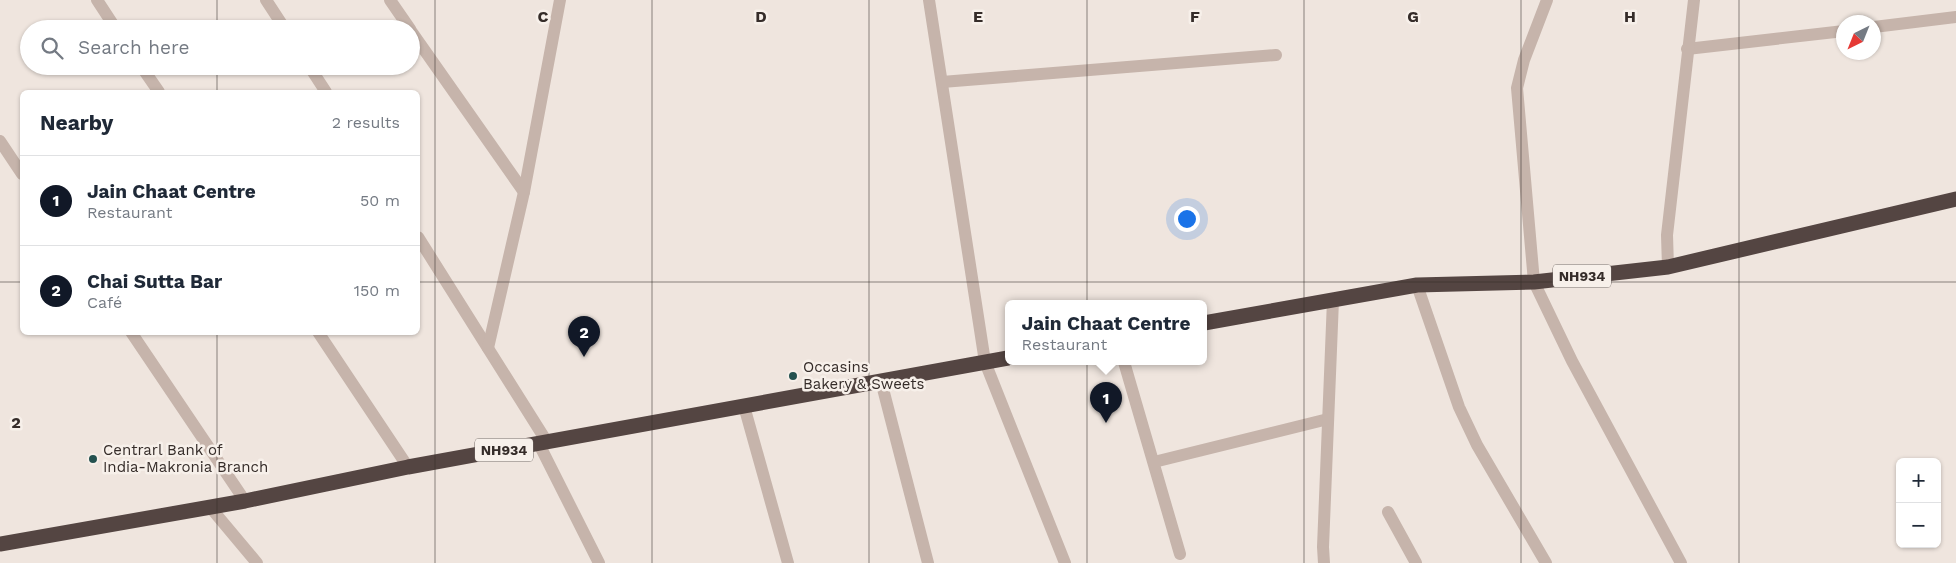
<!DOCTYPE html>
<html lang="en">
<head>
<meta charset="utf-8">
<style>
	:root { --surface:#fff; --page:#f2f2f3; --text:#1f2937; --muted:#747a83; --line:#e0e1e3; --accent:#111827 }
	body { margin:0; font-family:"Work Sans",sans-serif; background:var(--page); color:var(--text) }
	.controls { position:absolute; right:15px; bottom:15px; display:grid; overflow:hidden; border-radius:8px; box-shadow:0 1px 4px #0004 }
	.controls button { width:45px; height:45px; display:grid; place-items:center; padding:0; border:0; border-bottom:1px solid var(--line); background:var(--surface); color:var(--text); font:25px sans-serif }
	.compass { position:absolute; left:1836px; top:15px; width:45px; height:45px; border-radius:50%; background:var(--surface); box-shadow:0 1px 4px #0004; rotate:223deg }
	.you { position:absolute; left:1186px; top:218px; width:18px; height:18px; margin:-12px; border:4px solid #fff; border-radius:50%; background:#1a73e8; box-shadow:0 0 0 8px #1a73e833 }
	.badge { display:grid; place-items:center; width:32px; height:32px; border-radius:50%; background:var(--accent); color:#fff; font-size:16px; font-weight:700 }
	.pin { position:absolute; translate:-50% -41px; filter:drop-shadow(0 1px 2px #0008) }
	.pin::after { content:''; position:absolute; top:26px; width:18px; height:15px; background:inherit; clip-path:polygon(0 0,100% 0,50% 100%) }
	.popup { position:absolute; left:1005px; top:300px; width:202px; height:65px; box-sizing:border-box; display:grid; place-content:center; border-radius:8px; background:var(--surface); filter:drop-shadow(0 1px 4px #0005); font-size:16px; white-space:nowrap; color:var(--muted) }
	.popup b { font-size:19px; color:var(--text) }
	.popup::after { content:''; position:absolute; left:50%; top:100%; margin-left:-10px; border:10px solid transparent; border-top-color:var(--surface) }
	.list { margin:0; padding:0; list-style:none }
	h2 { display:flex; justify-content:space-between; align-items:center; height:65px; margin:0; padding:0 20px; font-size:21px }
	h2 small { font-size:16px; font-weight:400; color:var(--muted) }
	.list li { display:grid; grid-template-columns:32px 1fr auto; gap:15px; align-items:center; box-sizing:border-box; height:90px; padding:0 20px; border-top:1px solid var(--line) }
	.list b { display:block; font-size:19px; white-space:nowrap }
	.list p { margin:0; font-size:16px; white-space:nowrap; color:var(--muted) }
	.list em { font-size:16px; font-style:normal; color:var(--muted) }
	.icon { flex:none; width:28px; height:28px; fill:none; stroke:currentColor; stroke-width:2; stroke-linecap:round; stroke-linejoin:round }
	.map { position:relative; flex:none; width:1956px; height:563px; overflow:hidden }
	.search { position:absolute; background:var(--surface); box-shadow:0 1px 4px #0004; left:20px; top:20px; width:400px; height:55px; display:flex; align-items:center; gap:12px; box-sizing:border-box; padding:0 18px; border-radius:28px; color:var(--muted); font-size:19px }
	.panel { position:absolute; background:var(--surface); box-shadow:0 1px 4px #0004; left:20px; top:90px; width:400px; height:245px; border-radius:8px }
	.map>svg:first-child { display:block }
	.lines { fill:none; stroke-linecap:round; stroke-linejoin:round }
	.minor { stroke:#c6b4ab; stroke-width:12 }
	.highway { stroke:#544542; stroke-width:15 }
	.grid { fill:none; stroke:#352c29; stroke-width:1; stroke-opacity:0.55 }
	.poi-dot { fill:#24514f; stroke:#f7f0ea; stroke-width:2 }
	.labels { text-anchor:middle; stroke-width:5; stroke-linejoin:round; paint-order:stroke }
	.shield { fill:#f7f0ea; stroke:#6f6763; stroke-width:1 }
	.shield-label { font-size:14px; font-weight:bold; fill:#352c29 }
	.poi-label { font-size:15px; fill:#352c29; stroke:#f7f0ea; text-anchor:start }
	.grid-label { font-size:16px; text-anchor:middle; font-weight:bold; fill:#352c29; stroke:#f7f0ea; stroke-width:5; stroke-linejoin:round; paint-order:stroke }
</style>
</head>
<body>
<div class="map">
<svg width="1956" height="563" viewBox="0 0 1956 563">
	<rect width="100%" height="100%" fill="#efe5de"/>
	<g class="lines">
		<g class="minor">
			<path d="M97 0 116 29"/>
			<path d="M266 0 285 29"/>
			<path d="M390 0 410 29"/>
			<path d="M929 0 985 362 1065 563"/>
			<path d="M1547 0 1524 60 1517 88 1534 282 1572 361 1681 563"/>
			<path d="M1874 27 1956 17"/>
			<path d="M411 31 524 192"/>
			<path d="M1687 49 1844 31"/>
			<path d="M141 66 159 92"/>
			<path d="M309 66 326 92"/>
			<path d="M942 82 1276 55"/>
			<path d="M0 141 22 174"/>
			<path d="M418 237 547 442"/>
			<path d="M1668 267 1667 235 1694 0"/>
			<path d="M1417 285 1459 407 1477 445 1546 563"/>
			<path d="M131 332 245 501"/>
			<path d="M318 332 408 467"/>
			<path d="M488 348 524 192 560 0"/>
			<path d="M1124 362 1180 554"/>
			<path d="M881 381 928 563"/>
			<path d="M744 406 788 563"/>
			<path d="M539 444 599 563"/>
			<path d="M1154 462 1328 419"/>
			<path d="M210 507 257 563"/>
			<path d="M1388 512 1416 563"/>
			<path d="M1324 563 1323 547 1333 300"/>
		</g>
		<g class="highway">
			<path d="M1204 323 1417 285 1534 282 1668 267 1956 199"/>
			<path d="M0 544 245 501 408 467 1008 358"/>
		</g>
	</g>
	<path class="grid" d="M217 0V29M435 0V563M652 0V563M869 0V563M1087 0V563M1304 0V563M1521 0V563M1739 0V563M217 66V92M0 282H22M418 282H1956M217 332V563"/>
	<g class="poi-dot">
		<circle cx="793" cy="376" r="5"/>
		<circle cx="93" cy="459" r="5"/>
	</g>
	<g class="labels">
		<g class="shield">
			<rect x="1553" y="264.5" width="58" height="23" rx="4"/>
			<rect x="475" y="438.5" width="58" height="23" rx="4"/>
		</g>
		<g class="shield-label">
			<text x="1582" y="281">NH934</text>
			<text x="504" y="455">NH934</text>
		</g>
		<g class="poi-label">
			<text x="803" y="372">Occasins<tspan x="803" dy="17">Bakery &amp; Sweets</tspan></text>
			<text x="103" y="455">Centrarl Bank of<tspan x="103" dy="17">India-Makronia Branch</tspan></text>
		</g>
	</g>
	<g class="grid-label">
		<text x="543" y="22">C</text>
		<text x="761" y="22">D</text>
		<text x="978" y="22">E</text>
		<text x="1195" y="22">F</text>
		<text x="1413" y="22">G</text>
		<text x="1630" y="22">H</text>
		<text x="16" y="428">2</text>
	</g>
</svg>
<div class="controls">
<button>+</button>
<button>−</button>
</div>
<svg class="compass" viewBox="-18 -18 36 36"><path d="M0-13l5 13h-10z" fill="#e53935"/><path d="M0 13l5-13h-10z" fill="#747a83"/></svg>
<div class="you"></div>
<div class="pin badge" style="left:1106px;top:423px">1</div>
<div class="popup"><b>Jain Chaat Centre</b>Restaurant</div>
<div class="pin badge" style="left:584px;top:357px">2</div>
<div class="search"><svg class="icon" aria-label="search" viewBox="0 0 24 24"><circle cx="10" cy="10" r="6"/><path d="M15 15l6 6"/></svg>Search here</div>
<section class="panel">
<h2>Nearby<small>2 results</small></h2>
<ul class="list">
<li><span class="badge">1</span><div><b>Jain Chaat Centre</b><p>Restaurant</p></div><em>50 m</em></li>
<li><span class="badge">2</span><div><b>Chai Sutta Bar</b><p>Café</p></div><em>150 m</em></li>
</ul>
</section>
</div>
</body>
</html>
